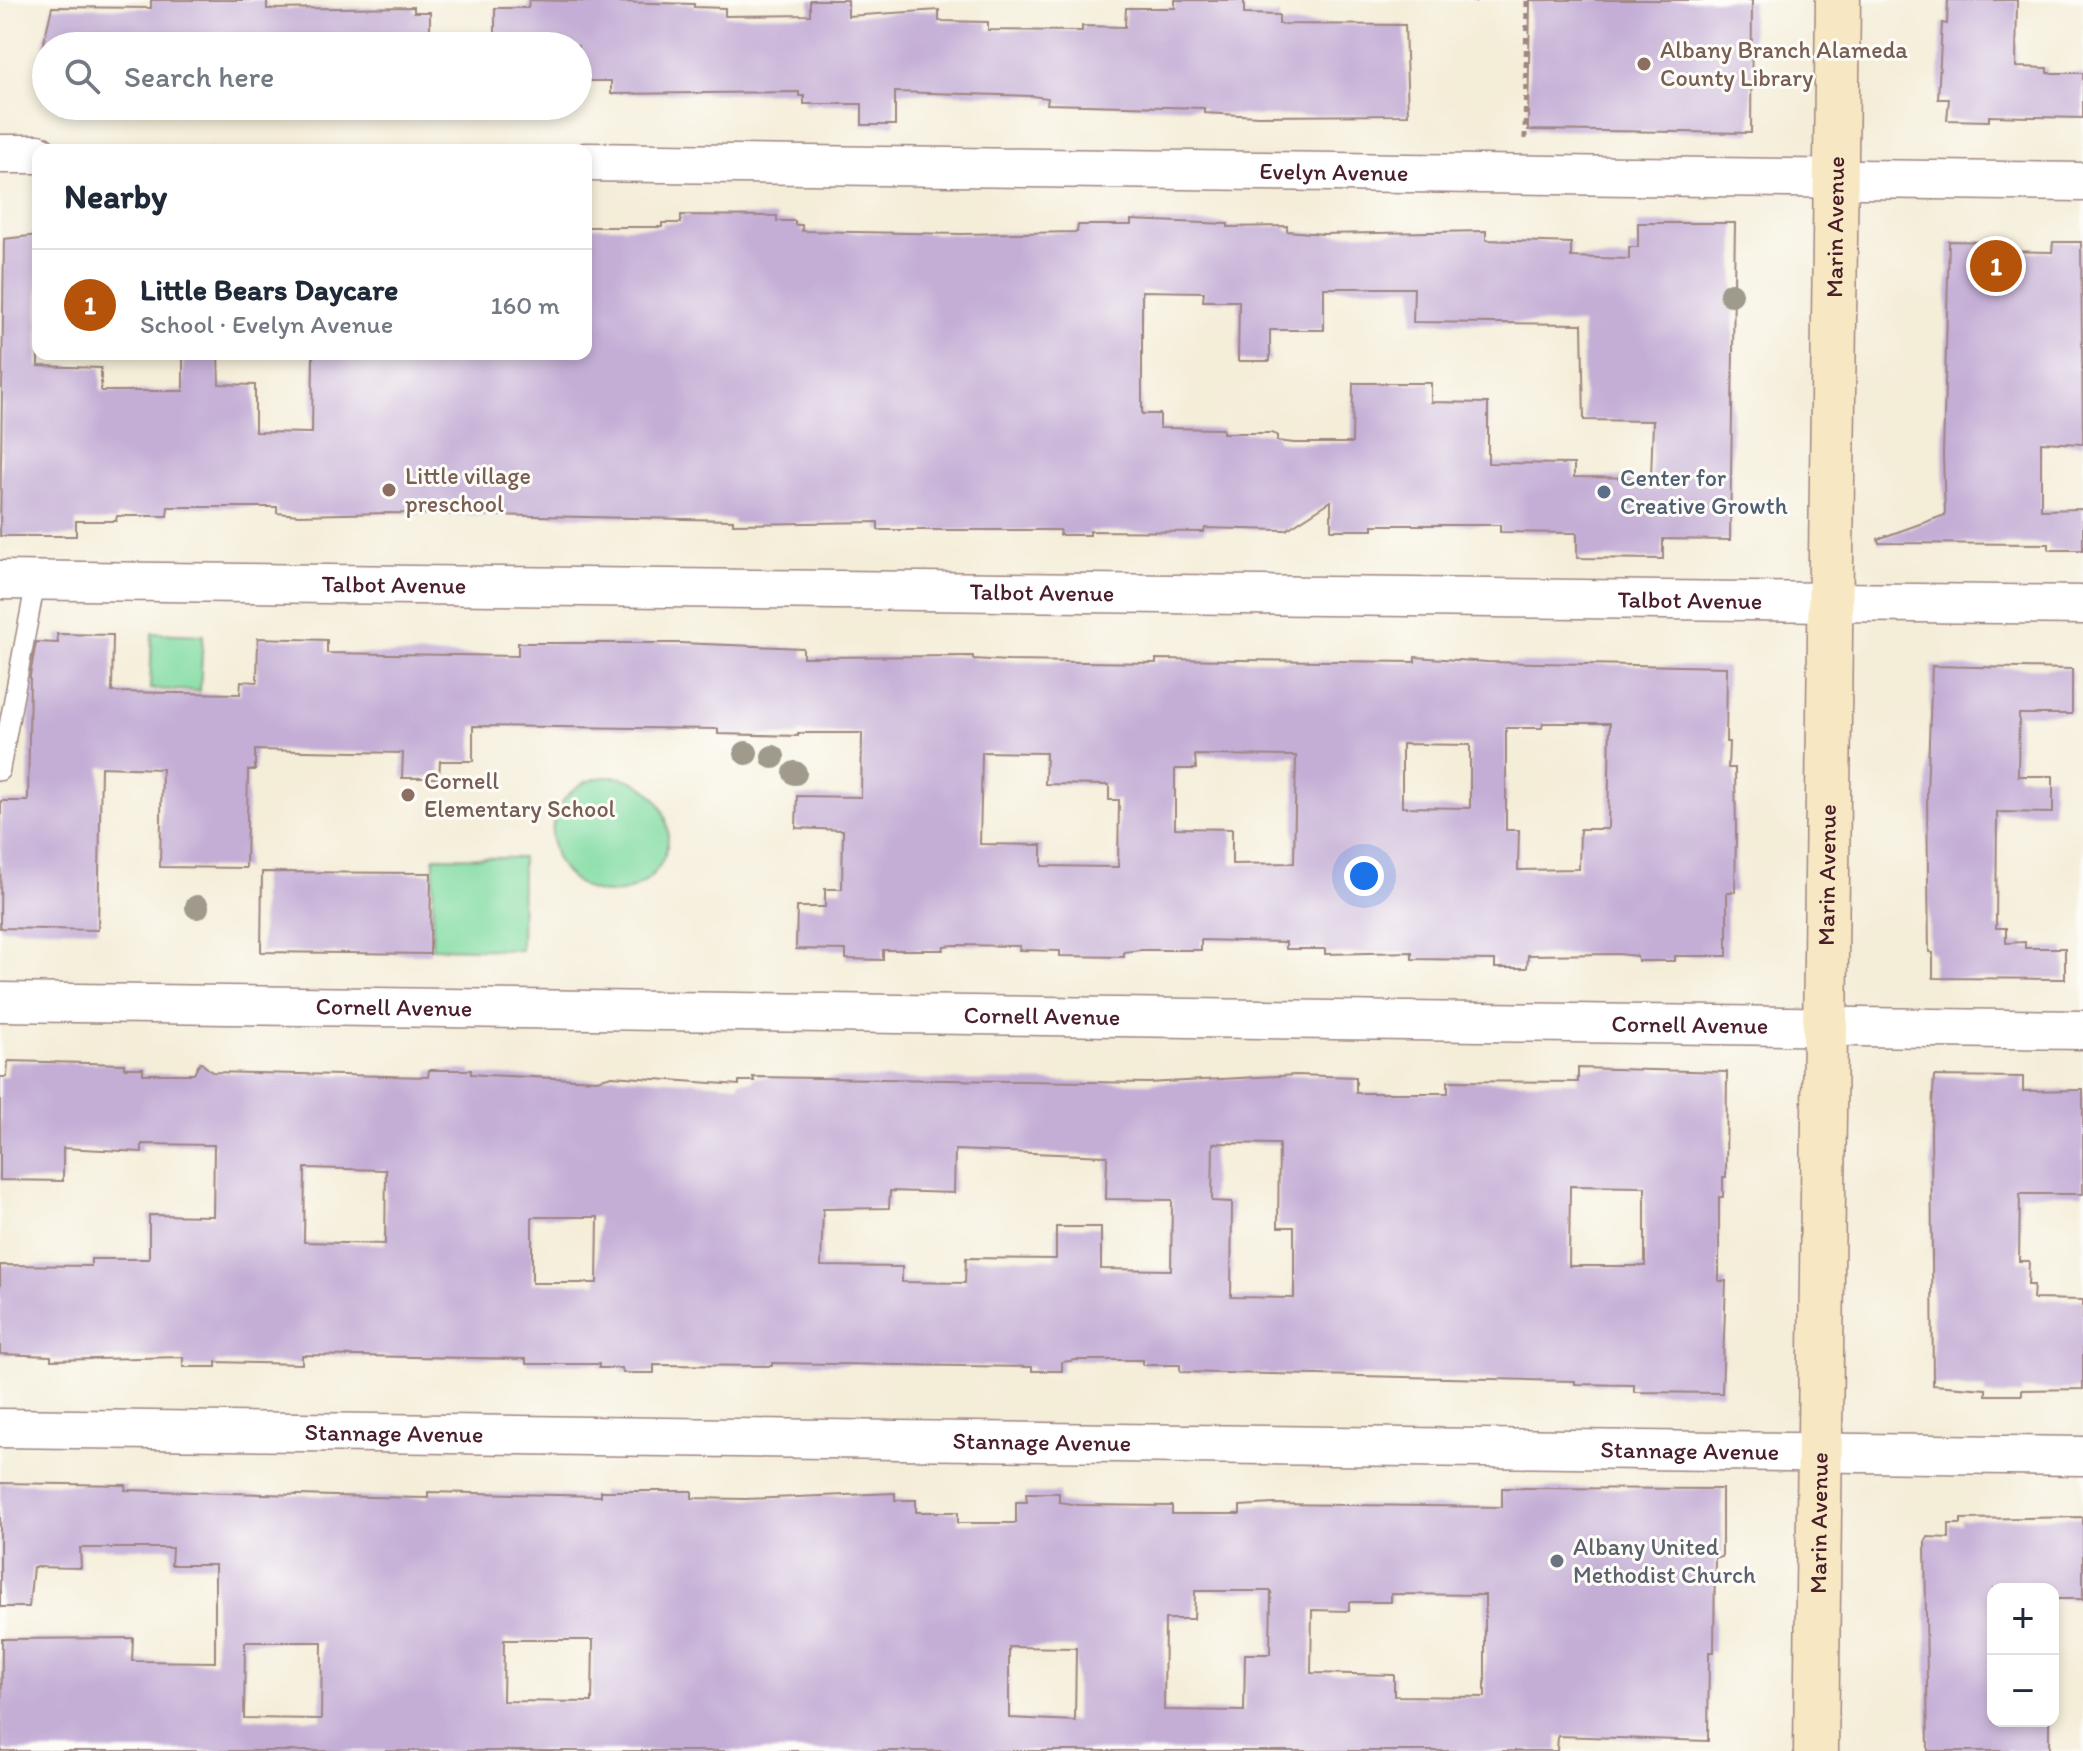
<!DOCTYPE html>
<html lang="en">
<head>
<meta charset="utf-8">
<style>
	:root { --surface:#fff; --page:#f2f2f3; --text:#1f2937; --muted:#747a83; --line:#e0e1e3; --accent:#b45309 }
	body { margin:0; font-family:Itim,sans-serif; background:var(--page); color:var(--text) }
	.controls { position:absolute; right:24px; bottom:24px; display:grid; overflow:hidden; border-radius:16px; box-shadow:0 4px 12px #0003 }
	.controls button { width:72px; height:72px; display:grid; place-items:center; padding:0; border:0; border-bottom:2px solid var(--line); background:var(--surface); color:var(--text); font:40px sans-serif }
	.you { position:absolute; left:1364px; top:876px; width:28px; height:28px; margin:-20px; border:6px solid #fff; border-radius:50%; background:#1a73e8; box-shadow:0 0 0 12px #1a73e833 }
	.badge { display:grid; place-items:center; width:52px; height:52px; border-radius:50%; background:var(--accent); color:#fff; font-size:26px; font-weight:700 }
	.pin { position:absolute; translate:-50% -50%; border:4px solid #fff; box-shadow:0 2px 8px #0006 }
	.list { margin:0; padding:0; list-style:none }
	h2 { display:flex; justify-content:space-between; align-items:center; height:104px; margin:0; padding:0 32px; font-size:34px }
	h2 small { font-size:26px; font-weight:400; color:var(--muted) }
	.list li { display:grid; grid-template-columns:52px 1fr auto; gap:24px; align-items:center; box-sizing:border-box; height:112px; padding:0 32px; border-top:2px solid var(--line) }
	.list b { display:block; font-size:30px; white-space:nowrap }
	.list p { margin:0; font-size:26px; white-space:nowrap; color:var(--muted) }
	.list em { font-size:26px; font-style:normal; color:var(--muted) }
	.icon { flex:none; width:44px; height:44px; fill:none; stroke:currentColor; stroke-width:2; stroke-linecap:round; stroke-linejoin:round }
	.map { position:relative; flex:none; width:2083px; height:1751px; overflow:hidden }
	.search { position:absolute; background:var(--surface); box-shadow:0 4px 12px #0003; left:32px; top:32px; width:560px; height:88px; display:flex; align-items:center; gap:20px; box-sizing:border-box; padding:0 28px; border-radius:44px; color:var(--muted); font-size:30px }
	.panel { position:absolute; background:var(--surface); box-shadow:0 4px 12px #0003; left:32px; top:144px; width:560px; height:216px; border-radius:16px }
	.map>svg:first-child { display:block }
	.green { fill:#80dba1; stroke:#657d66; stroke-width:2 }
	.building { fill:#c4aed6; fill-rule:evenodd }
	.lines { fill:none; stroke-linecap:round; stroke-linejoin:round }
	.lane-casing { stroke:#9f8682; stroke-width:21 }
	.street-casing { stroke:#9f8682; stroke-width:41 }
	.secondary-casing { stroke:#9f8682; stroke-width:47 }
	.path { stroke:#9f8682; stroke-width:5; stroke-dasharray:6 6; stroke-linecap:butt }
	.lane { stroke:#fff; stroke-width:18 }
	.street { stroke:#fff; stroke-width:38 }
	.secondary { stroke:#f7e8c3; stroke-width:44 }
	.tree { fill:#9f9a8c }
	.education-dot { fill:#8d6e63; stroke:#fdfcf7; stroke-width:3 }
	.service-dot { fill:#5c6f8a; stroke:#fdfcf7; stroke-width:3 }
	.worship-dot { fill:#6b7280; stroke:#fdfcf7; stroke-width:3 }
	.labels { text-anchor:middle; stroke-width:6; stroke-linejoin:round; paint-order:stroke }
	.education-label { font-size:24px; fill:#785e54; stroke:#fdfcf7; text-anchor:start }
	.street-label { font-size:24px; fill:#4a1f2b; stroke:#fdfcf7 }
	.service-label { font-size:24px; fill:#4e5e75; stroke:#fdfcf7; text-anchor:start }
	.worship-label { font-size:24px; fill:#5b616d; stroke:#fdfcf7; text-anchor:start }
</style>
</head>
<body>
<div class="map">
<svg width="2083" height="1751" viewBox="0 0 2083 1751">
	<rect width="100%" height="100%" fill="#fdfcf7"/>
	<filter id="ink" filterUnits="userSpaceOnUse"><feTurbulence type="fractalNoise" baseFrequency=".0125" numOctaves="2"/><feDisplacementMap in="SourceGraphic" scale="16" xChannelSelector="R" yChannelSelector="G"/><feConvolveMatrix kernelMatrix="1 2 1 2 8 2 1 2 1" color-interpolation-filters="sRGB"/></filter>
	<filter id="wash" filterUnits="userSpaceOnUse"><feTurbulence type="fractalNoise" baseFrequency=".006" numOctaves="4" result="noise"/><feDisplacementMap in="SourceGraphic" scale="32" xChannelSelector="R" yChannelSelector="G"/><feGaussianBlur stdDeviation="1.8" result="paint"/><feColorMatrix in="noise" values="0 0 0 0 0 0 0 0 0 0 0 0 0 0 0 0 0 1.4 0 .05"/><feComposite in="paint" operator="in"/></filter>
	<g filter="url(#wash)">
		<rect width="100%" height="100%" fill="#f4edd8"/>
		<g class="green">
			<path d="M152 633 203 635 200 691 150 689Z"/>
			<circle cx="610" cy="835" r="58"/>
			<path d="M434 857 522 858 521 950 432 948Z"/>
		</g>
		<g id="blocks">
			<g class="building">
				<path d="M151 0H267V9L414 7V12H430V46H43L52 7 151 8Z"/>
				<path d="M529 0 694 4V7L725 8V16L810 15V0H848V16L939 10V21L988 22V30L1082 31V26L1125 27 1126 8H1175V0H1244V14L1279 15V24L1405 25 1408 115 1258 116 1204 113V108L1047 104 1048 98 1032 96 895 92V125H862V104H804V96H799V92L611 94V81H578V46H495V8H528Z"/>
				<path d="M1530 0H1752L1751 133 1528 130Z"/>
				<path d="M1948 0H2017L2016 67 2047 68V73H2083V118L1989 116V121L1947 120 1949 99H1938L1942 23 1947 24Z"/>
				<path d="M681 215 777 216V221H795V225H802V231L962 234 1077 232 1078 225H1131V220L1228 224V227L1287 226V231L1323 234 1486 231V240L1571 243V257L1629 259V247H1638V223H1735L1730 540 1663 539V559L1577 558V533L1500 532V525H1373V530H1331V501L1286 530 1205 528 1204 532 1090 531V535H1060V530H878V522L733 524V520L389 513 299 515 277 513V507H168L167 516H117L116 521H76V536H0L4 239 38 235V366L101 368V391H183V354H218L219 384 255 385V432L312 433 313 354H586V227H662V223H681ZM1324 288H1414L1413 322 1582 324 1584 420 1653 421 1651 478 1574 477V464L1488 463V403L1431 402V383H1353L1352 443H1294L1277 441V435L1271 433H1223V429L1160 428V414H1142V291L1204 292 1203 301H1239L1238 361H1270V330H1324Z"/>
				<path d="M1949 241 1988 242V251L2052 252 2053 242H2081L2083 444 2041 442V510L2083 509V550H2049V544L1879 543 1878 539 1945 515 1943 455Z"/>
				<path d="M57 634 113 635 112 692 240 694 241 681 257 682 258 638 327 640V653L518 656V643H680L803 648V657L973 656V659L1008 661 1156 663V659L1415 662V657L1487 662 1727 667 1726 742H1729L1728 768H1735L1736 833 1735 892H1727V956H1675V961H1638L1637 956 1618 954 1528 955 1527 968H1495V960L1412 959V952L1325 954V949H1286V942L1201 940V950H1141L1124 952V957L1060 956V951L1019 950 1020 946 954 945 944 946 943 950H883V960L846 959V950L796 949 797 907H825V889H842L843 830 796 828 797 796 861 797 862 733H798V736L718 734V729L473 726V761H440L439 778H402L403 753 255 750V770H248L246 868 160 867 162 769 101 767 98 930 0 928 1 801H28L30 675 36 642 58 643ZM1543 723H1610L1608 829H1580L1579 869 1518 870 1519 830H1506V728H1542ZM1402 744 1470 745V808L1402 807ZM982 752 1046 753 1045 784 1109 785V800H1119L1118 867 1042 866V845L980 844ZM1195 755 1296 756 1294 863 1232 864V829L1175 828V769H1196Z"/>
				<path d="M1932 666 2072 669V714H2019L2018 776H2053V813L1997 812 1996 928H2006V943L2025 942V948H2065V979L1933 978V953L1929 952 1927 793Z"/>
				<path d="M262 872 431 873 430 954 261 952Z"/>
				<path d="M8 1061 124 1064V1068H143V1074H194L200 1062 212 1072 428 1077 429 1070H471V1074L485 1075 597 1080 612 1076 739 1085V1081H754L753 1077 1148 1083 1296 1075 1356 1077V1093H1448V1081L1578 1082V1068L1727 1072 1726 1177H1723V1197H1719V1281H1726L1722 1393 1634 1392V1385L1575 1384V1381L1180 1372V1365H1143V1360H1076L1062 1362V1371H1032V1367L772 1363V1366L654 1365V1373H623L622 1368H599V1364H526V1359L302 1355V1364L216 1362V1367H183V1357L51 1360V1356L0 1354V1265L91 1266V1259H149V1215L213 1216 214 1145 142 1144V1152L63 1148V1181L0 1180V1077H7ZM1213 1143 1279 1144 1278 1227H1294V1298L1231 1297 1232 1202 1212 1201ZM955 1150 1107 1156 1106 1199 1172 1200 1171 1270 1101 1269V1227H1056V1259L966 1258 965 1283 902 1282V1267L821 1266 823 1209 889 1208 890 1191 954 1193ZM305 1168 386 1170 385 1244 304 1242ZM1570 1186 1645 1187V1266H1569ZM532 1217H598L597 1283H532Z"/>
				<path d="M1934 1076 2023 1077V1091L2083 1090V1194H2020L2019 1261H2029L2028 1285H2034L2033 1299 2083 1300V1389L2022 1390V1395H1986V1389L1933 1385 1931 1127Z"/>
				<path d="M0 1483 126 1485 125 1490 370 1497 428 1498V1492L601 1496V1491H692V1498L745 1499 895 1493V1500H916V1512H958V1523H1016V1502H1027L1026 1493H1059V1502L1078 1505 1172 1506V1514H1240V1506L1274 1504 1502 1507V1488L1722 1489V1557H1715L1714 1652H1709L1708 1741 1558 1736 1557 1751H1L2 1639 133 1638 132 1661 215 1662V1565H171L172 1548H80L81 1568 33 1567 29 1607H0ZM1195 1591H1271L1270 1654H1245L1244 1711 1164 1710 1165 1619H1194ZM1391 1594 1485 1595V1697L1394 1696V1675L1311 1673 1312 1610 1349 1611V1602H1391ZM504 1640H593L592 1702 503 1701ZM245 1642H322L321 1719 244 1718ZM1009 1647 1076 1648 1075 1721 1009 1718Z"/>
				<path d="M2083 1517V1599H2053V1589H1993V1721H2049V1751H1928L1925 1542 1928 1537 1949 1538V1524H1961V1519Z"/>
			</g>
		</g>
	</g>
	<g filter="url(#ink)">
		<use href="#blocks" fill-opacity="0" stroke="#9f8682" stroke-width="2"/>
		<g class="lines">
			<g class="lane-casing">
				<path id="lane" d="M0 771 36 580"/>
			</g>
			<g class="street-casing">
				<g id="street">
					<path d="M0 154H38"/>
					<path id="s1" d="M586 162 2083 182"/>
					<path id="s2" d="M0 580 2083 605"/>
					<path id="s3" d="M0 1002 2083 1030"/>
					<path id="s4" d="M0 1428 2083 1456"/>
				</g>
			</g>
			<g class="secondary-casing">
				<g id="secondary">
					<path id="s5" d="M1816 1751 1838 0"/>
				</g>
			</g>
			<g class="path">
				<path d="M1471 0H1480"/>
				<path d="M1525 139 1527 0"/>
			</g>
			<use href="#lane" class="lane"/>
			<use href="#street" class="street"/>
			<use href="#secondary" class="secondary"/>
		</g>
		<g class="tree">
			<circle cx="1731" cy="294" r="12"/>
			<circle cx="746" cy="753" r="12"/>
			<circle cx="773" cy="757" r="12"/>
			<circle cx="795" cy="773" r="12"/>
			<circle cx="197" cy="907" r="12"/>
		</g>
	</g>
	<g class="education-dot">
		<circle cx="1644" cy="64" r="8"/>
		<circle cx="389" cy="490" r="8"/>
		<circle cx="408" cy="795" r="8"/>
	</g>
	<circle class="service-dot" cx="1604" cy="492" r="8"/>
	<circle class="worship-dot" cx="1557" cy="1561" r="8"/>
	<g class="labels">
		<g class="education-label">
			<text x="1660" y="58">Albany Branch Alameda<tspan x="1660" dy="28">County Library</tspan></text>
			<text x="405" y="484">Little village<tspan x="405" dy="28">preschool</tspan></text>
			<text x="424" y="789">Cornell<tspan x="424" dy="28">Elementary School</tspan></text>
		</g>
		<g class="street-label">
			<text dy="8" stroke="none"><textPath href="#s1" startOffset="748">Evelyn Avenue</textPath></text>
			<text dy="8" stroke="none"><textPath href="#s5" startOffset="1524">Marin Avenue</textPath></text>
			<text dy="8" stroke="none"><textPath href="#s2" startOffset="394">Talbot Avenue</textPath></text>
			<text dy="8" stroke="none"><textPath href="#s2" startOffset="1042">Talbot Avenue</textPath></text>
			<text dy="8" stroke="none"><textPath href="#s2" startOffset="1690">Talbot Avenue</textPath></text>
			<text dy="8" stroke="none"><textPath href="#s5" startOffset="876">Marin Avenue</textPath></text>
			<text dy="8" stroke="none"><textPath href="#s3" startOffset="394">Cornell Avenue</textPath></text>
			<text dy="8" stroke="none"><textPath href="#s3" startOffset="1042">Cornell Avenue</textPath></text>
			<text dy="8" stroke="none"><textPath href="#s3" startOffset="1690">Cornell Avenue</textPath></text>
			<text dy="8" stroke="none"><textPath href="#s4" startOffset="394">Stannage Avenue</textPath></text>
			<text dy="8" stroke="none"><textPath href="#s4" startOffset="1042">Stannage Avenue</textPath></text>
			<text dy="8" stroke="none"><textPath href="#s4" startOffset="1690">Stannage Avenue</textPath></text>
			<text dy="8" stroke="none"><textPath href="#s5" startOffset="228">Marin Avenue</textPath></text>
		</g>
		<g class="service-label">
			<text x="1620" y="486">Center for<tspan x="1620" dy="28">Creative Growth</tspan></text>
		</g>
		<g class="worship-label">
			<text x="1573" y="1555">Albany United<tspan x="1573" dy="28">Methodist Church</tspan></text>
		</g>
	</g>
</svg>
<div class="controls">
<button>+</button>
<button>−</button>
</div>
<div class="you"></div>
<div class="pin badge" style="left:1996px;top:266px">1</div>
<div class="search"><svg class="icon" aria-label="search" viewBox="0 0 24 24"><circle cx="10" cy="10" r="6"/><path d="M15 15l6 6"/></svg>Search here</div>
<section class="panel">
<h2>Nearby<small></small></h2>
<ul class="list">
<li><span class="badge">1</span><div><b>Little Bears Daycare</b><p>School · Evelyn Avenue</p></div><em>160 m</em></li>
</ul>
</section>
</div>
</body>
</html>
